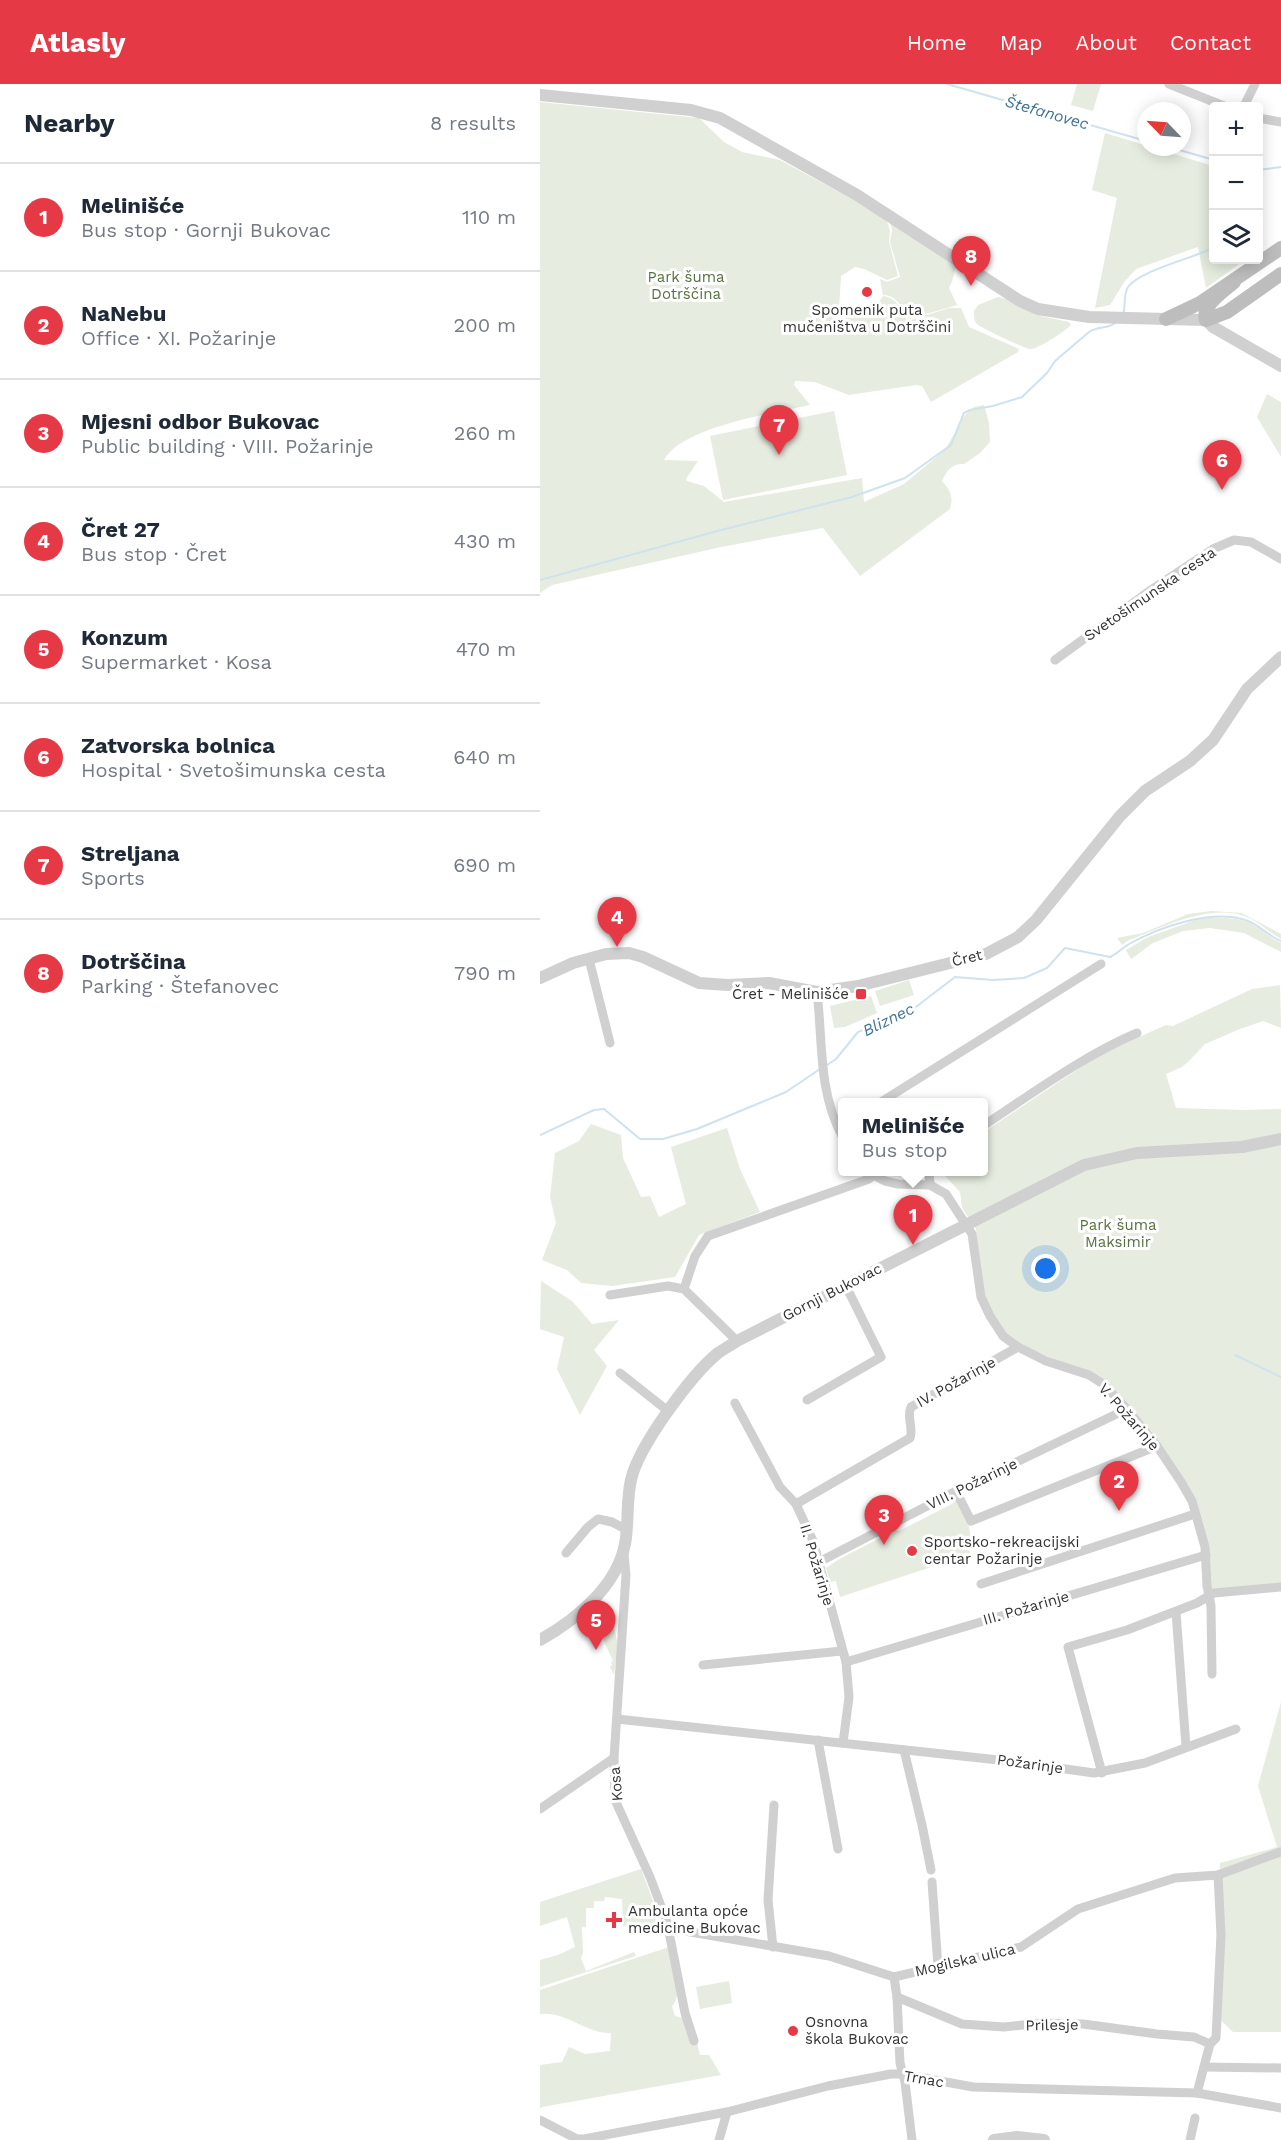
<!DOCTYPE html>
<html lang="en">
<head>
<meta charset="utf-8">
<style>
	:root { --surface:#fff; --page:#f2f2f3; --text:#1f2937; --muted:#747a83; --line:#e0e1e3; --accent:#e63946 }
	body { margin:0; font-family:"Work Sans",sans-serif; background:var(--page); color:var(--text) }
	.controls { position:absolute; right:18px; top:18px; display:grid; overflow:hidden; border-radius:6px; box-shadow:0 3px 15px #0003 }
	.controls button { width:54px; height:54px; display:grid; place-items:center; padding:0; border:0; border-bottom:2px solid var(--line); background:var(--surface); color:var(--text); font:30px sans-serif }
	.compass { position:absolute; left:597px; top:18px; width:54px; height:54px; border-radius:50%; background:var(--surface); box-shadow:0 3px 15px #0003; rotate:295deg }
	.you { position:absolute; left:506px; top:1185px; width:21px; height:21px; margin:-15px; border:4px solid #fff; border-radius:50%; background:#1a73e8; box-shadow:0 0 0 9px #1a73e833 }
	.badge { display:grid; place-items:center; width:39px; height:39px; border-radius:50%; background:var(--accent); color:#fff; font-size:20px; font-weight:700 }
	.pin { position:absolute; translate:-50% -50px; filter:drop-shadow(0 2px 3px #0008) }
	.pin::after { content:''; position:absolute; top:32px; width:21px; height:18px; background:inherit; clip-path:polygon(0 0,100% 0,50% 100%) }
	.popup { position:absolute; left:298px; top:1014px; width:150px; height:78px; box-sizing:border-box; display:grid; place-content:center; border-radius:6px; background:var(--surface); filter:drop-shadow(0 2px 4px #0005); font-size:20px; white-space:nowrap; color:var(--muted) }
	.popup b { font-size:22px; color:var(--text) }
	.popup::after { content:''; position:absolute; left:50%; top:100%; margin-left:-12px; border:12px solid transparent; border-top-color:var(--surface) }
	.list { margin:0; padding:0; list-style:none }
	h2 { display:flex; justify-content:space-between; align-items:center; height:78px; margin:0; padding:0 24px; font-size:26px }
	h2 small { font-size:20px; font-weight:400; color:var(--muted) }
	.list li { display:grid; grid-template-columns:39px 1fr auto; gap:18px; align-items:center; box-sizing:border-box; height:108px; padding:0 24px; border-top:2px solid var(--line) }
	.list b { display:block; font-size:22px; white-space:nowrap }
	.list p { margin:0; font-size:20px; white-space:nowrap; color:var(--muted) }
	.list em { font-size:20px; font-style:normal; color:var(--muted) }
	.icon { flex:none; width:33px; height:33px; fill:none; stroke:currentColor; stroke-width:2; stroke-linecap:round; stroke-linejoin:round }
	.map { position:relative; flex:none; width:741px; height:2056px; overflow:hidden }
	header { display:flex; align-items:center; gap:36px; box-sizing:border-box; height:84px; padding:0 30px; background:var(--accent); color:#fff }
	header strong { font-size:28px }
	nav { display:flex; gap:33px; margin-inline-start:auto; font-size:21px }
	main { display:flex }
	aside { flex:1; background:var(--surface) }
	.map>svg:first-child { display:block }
	.green { fill:#e6ecdf }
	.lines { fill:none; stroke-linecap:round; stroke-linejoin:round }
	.stream { stroke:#cfe2ee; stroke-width:2 }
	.minor { stroke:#d0d0d0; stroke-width:9 }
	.tertiary { stroke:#d0d0d0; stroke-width:12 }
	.secondary { stroke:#bdbdbd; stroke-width:14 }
	.poi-dot { fill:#e63946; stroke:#fff; stroke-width:2 }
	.labels { text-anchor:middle; stroke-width:6; stroke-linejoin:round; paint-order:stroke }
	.park-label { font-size:15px; fill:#56703f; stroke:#fff }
	.poi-label { font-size:15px; fill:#333; stroke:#fff; text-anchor:start }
	.street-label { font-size:15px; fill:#333; stroke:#fff }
	.water-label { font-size:16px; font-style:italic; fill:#3f7597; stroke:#fff }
</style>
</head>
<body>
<header>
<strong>Atlasly</strong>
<nav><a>Home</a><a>Map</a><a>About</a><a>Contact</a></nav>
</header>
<main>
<aside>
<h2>Nearby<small>8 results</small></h2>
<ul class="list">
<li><span class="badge">1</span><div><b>Melinišće</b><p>Bus stop · Gornji Bukovac</p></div><em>110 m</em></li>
<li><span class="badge">2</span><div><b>NaNebu</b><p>Office · XI. Požarinje</p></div><em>200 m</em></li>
<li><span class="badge">3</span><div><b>Mjesni odbor Bukovac</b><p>Public building · VIII. Požarinje</p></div><em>260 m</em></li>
<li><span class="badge">4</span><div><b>Čret 27</b><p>Bus stop · Čret</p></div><em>430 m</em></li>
<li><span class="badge">5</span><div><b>Konzum</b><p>Supermarket · Kosa</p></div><em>470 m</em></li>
<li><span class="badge">6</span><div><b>Zatvorska bolnica</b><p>Hospital · Svetošimunska cesta</p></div><em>640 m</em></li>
<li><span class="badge">7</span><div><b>Streljana</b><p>Sports</p></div><em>690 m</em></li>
<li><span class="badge">8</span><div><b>Dotrščina</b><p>Parking · Štefanovec</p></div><em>790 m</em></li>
</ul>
</aside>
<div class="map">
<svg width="741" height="2056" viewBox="0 0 741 2056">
	<rect width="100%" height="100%" fill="#fff"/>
	<g class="green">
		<path d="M537 0H561L553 27 531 21Z"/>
		<path d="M0 18 159 34 184 58 202 68 240 76 323 121 347 137 350 147 349 158 358 192 347 196 324 185 315 183 301 192 299 225 310 229 325 225 339 226V218L343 212C357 214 361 225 368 237L409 224H421L429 243 479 265 478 268 391 318 382 302 376 301 309 311 275 298 255 297 254 301 270 321C233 329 141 343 124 376L158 377 146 395 147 397 164 402 184 418 322 394 324 418 364 400 405 366 425 331 434 323 444 321 449 339 450 358 440 369 424 380C412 379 406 387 402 397 410 406 414 413 410 425L320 492 283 444 181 463 12 501 0 509Z"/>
		<path d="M565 49 673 82 674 176H703L702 178 666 204 658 163 596 185 585 197 570 221 555 224 577 114 552 106Z"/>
		<path d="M349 133 417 181C413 189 414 195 409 204L417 221 369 235C362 224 357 211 343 211L340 195 347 198 360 193 350 158 352 146Z"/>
		<path d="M458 213 466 215 501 232 529 238 531 241C525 247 497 266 490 265 484 264 441 244 437 240 434 237 434 232 434 227L438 221Z"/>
		<path d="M727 310 741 318V373L717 333Z"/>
		<path d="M294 327 307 391 183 416 170 352Z"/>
		<path d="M672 827 702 829 741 850V855C730 849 721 840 710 834 672 817 624 843 589 856L582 861 577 854 603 849 648 830Z"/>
		<path d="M661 834C678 834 698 832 713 841 723 846 730 854 741 859V868L704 849 670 844 643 847 613 859 591 875 586 866 608 853Z"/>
		<path d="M369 896 374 911 340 922 335 907Z"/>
		<path d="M740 901 741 944 723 937 700 945 665 960 650 976 642 983 626 990 636 1024 703 1026 741 1025V1501L674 1505 671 1504 653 1413 577 1310 511 1274 482 1261 464 1247 445 1216 441 1198 436 1145 422 1124 420 1108 405 1092 404 1088H443L444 1048 559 971 626 941 633 942 712 905Z"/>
		<path d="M331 912 337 929 305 943 294 944 290 922Z"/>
		<path d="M51 1040 81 1051 83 1074 101 1113 110 1112 119 1133 146 1120 131 1063 187 1044 200 1085 220 1128 159 1151 135 1193 72 1202 41 1199 27 1186 2 1176 16 1139 10 1113 15 1069 39 1057Z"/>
		<path d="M1 1197 32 1217 52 1240 79 1236 54 1266 67 1282 40 1331 17 1285 24 1253 0 1245Z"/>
		<path d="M416 1415C424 1430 435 1447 428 1464L431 1470 300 1513 296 1497 290 1498 286 1484 301 1474 344 1452 353 1445 359 1447 412 1420Z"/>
		<path d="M73 1538 78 1562 74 1591 70 1583 72 1581 71 1578 73 1577 62 1553 63 1549 67 1547 65 1541Z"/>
		<path d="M741 1618V1948H693L673 1929 680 1779 737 1763 718 1702Z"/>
		<path d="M101 1785 121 1838 83 1842 82 1815 65 1813 64 1817H54V1824H46V1843H42L43 1869 41 1874 46 1887 94 1868 96 1872 0 1903V1876L18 1871 35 1863 27 1833 0 1842V1818Z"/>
		<path d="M129 1863C132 1878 144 1911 132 1922L135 1932 143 1934 156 1955 160 1971H169L181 1991 2 2023 0 2025V1981L22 1978 29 1963 45 1970 70 1967 71 1949C46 1950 27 1927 0 1930V1906Z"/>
		<path d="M189 1897 192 1919 160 1925 156 1903Z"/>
	</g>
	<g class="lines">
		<g class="stream">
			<path d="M407 0 606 57"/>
			<path d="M629 63 674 76"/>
			<path d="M718 86 741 83"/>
			<path d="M583 230C586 222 583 211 588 203 599 187 650 175 668 166"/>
			<path d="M0 496 181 446 312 413 365 394 411 361 424 329 430 326 453 322 482 313 507 289 515 277 549 248C558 242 568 245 575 239"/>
			<path d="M287 981 296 975 318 948 372 926 415 893 453 896 484 894 507 884 525 864 570 873C577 870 582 864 589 860 620 843 670 825 705 836 719 840 728 852 741 857"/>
			<path d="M0 1051 54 1026 64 1025 100 1055H123L157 1045 246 1008 280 985"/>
			<path d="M695 1271 741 1293"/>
		</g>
		<g class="minor">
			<path d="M629 0 684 22"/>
			<path d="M704 22 715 0"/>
			<path d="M718 34 741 38"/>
			<path d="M515 576 611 506 673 465 694 456 711 458 741 475"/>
			<path d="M49 875 70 959"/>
			<path d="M277 908C283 958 278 1006 302 1052"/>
			<path d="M341 1018 561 880"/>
			<path d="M443 1042C493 1009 543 972 597 949"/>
			<path d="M327 1088 345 1097 358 1100 390 1101 406 1110 432 1150 441 1213 450 1232 463 1252 478 1263 506 1277 549 1291 563 1300 587 1325 617 1362 641 1398 652 1417 665 1463 667 1502 671 1522 672 1590"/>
			<path d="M389 1088 390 1101"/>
			<path d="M144 1205 155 1172 168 1152 329 1095 333 1091"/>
			<path d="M70 1211 128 1202 144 1205 197 1257"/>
			<path d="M80 1289 128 1327"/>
			<path d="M267 1316 341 1273 306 1202"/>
			<path d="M195 1319 240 1403 256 1420 273 1457 306 1578 309 1613 303 1659"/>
			<path d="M416 1407 431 1437 617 1362"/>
			<path d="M256 1420 370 1354C374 1344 366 1333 371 1323L478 1263"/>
			<path d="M26 1469 48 1443 58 1435 72 1438 87 1446"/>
			<path d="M84 1470 86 1491 74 1674 75 1716 110 1793 127 1838 145 1929 154 1957"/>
			<path d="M279 1478 416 1407 587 1325"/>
			<path d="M441 1500 655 1430"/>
			<path d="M636 1528 646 1663"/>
			<path d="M306 1578 666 1471"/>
			<path d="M163 1581 302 1567"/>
			<path d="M77 1635 468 1677 554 1689 605 1679 696 1645"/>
			<path d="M278 1656 298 1765"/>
			<path d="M364 1666 382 1741 391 1786"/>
			<path d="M562 1689 528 1563 587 1546 657 1519 674 1509 741 1503"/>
			<path d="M0 1725 74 1674"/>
			<path d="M392 1798 398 1883"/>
			<path d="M130 1848 139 1846 289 1872 354 1893 481 1863 538 1825 635 1794 678 1791 740 1768"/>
			<path d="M233 1863 228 1816 234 1721"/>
			<path d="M354 1893 357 1913 360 1979 365 1998 372 2056"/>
			<path d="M357 1913 422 1940 464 1943 500 1939 543 1940 617 1950 654 1953 670 1960"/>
			<path d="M670 1960 676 1954 681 1851 678 1791"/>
			<path d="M664 1983 741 1984"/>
			<path d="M657 2009 670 1960"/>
			<path d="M0 2036 37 2055H44L187 2028 288 2002 351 1990H362L433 2003 657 2009 741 2024"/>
			<path d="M179 2056 187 2028"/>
			<path d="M650 2056 655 2034"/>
		</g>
		<g class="tertiary">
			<path d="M0 11 151 26 180 34 317 111 480 217 498 225 549 233 666 236 673 243 741 282"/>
			<path d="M0 894 33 879 66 870 89 869 103 873 159 899 188 901 229 899 277 908 318 902 446 870 478 853 496 836 580 732 605 707 650 677 673 656 707 605 741 573"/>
			<path d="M0 1556C36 1536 77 1502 85 1460 89 1439 86 1417 91 1396 98 1363 151 1291 178 1269 184 1265 191 1261 197 1257L544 1081 597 1069 702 1063 741 1055"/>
			<path d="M454 2056 477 2053 504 2056"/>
		</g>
		<g class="secondary">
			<path d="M694 198C684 207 661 221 666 236L687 228 741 190"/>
			<path d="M626 235 660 219 741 164"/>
		</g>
	</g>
	<g class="poi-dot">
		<circle cx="327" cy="208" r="6"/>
		<rect x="315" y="904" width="12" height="12" rx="3"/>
		<circle cx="372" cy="1467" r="6"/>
		<path d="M71 1827h6v6h6v6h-6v6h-6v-6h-6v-6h6z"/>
		<circle cx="253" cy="1947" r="6"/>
	</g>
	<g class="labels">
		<g class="park-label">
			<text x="146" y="198">Park šuma<tspan x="146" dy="17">Dotrščina</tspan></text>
			<text x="578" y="1146">Park šuma<tspan x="578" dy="17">Maksimir</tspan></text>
		</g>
		<g class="poi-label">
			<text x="327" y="231" text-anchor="middle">Spomenik puta<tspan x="327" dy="17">mučeništva u Dotrščini</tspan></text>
			<text x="309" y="915" text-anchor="end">Čret - Melinišće</text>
			<text x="384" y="1463">Sportsko-rekreacijski<tspan x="384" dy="17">centar Požarinje</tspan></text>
			<text x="88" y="1832">Ambulanta opće<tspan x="88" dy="17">medicine Bukovac</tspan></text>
			<text x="265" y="1943">Osnovna<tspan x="265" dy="17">škola Bukovac</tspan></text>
		</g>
		<g class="street-label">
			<text transform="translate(610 510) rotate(-34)" y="5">Svetošimunska cesta</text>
			<text transform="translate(427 874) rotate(-14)" y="5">Čret</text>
			<text transform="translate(292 1208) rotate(-27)" y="5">Gornji Bukovac</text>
			<text transform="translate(416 1298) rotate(-29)" y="5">IV. Požarinje</text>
			<text transform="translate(589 1333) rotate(49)" y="5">V. Požarinje</text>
			<text transform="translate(432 1400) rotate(-26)" y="5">VIII. Požarinje</text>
			<text transform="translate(277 1481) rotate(73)" y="5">II. Požarinje</text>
			<text transform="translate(486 1524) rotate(-16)" y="5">III. Požarinje</text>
			<text transform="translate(490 1680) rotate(8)" y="5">Požarinje</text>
			<text transform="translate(76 1700) rotate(-95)" y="5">Kosa</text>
			<text transform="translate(425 1876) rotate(-13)" y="5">Mogilska ulica</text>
			<text transform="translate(512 1941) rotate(-1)" y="5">Prilesje</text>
			<text transform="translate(384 1995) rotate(10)" y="5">Trnac</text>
		</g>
		<g class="water-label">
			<text transform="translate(507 28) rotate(16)" y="6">Štefanovec</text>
			<text transform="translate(348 935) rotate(-26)" y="6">Bliznec</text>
		</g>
	</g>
</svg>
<div class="controls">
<button>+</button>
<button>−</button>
<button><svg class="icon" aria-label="layers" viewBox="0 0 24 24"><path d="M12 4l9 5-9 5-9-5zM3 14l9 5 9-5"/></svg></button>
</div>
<svg class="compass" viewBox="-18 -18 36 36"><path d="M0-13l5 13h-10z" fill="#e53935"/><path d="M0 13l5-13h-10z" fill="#747a83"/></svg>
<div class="you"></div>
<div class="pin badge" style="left:373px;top:1161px">1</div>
<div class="popup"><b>Melinišće</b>Bus stop</div>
<div class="pin badge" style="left:579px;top:1427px">2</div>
<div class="pin badge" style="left:344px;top:1461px">3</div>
<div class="pin badge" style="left:77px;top:863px">4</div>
<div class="pin badge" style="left:56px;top:1566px">5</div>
<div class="pin badge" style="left:682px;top:406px">6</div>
<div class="pin badge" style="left:239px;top:371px">7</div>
<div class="pin badge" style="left:431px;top:202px">8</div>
</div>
</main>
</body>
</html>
